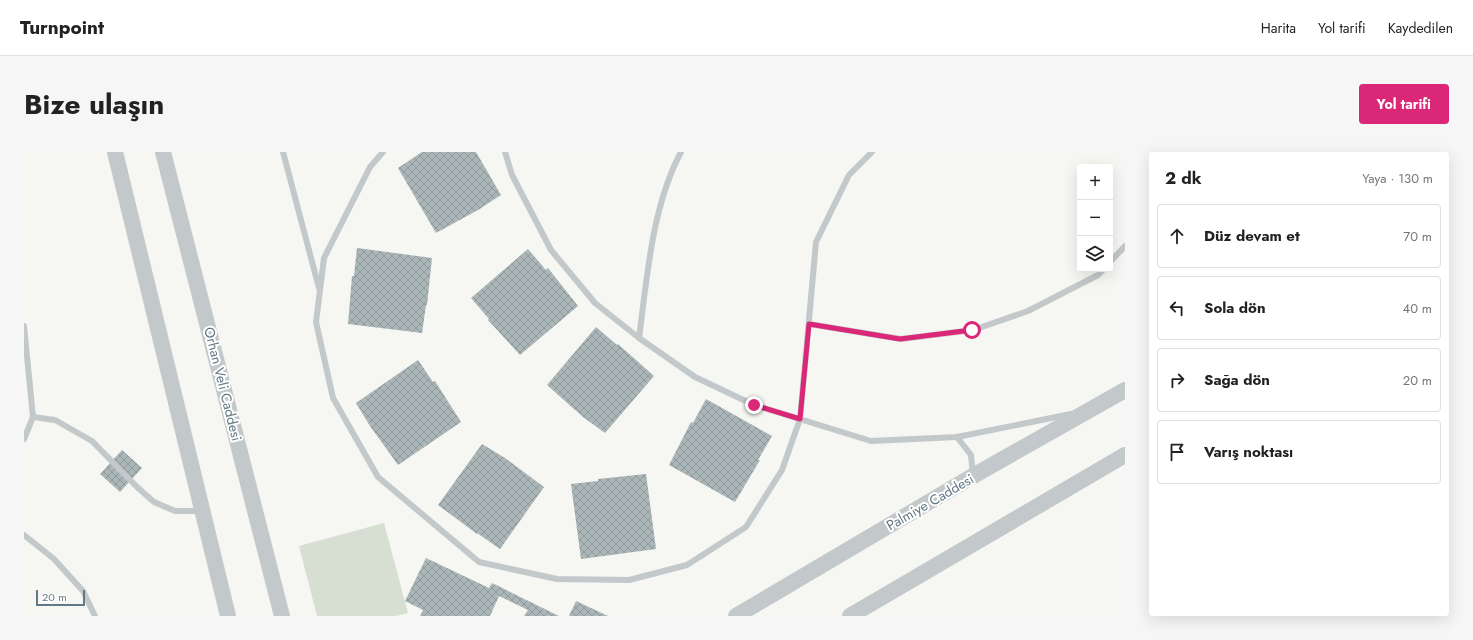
<!DOCTYPE html>
<html lang="tr">
<head>
<meta charset="utf-8">
<style>
	:root { --surface:#fff; --page:#f6f6f6; --text:#222; --muted:#767676; --line:#e0e0e0; --accent:#db2777 }
	body { margin:0; font-family:Jost,sans-serif; background:var(--page); color:var(--text) }
	.controls { position:absolute; right:12px; top:12px; display:grid; overflow:hidden; border-radius:4px; box-shadow:0 4px 16px #0002 }
	.controls button { width:36px; height:36px; display:grid; place-items:center; padding:0; border:0; border-bottom:1px solid var(--line); background:var(--surface); color:var(--text); font:20px sans-serif }
	.scale { position:absolute; left:12px; bottom:10px; width:49px; box-sizing:border-box; padding-left:4px; border:2px solid #627985; border-top:0; font-size:11px; line-height:14px; white-space:nowrap; color:#627985; -webkit-text-stroke:3px #fff; paint-order:stroke }
	.stop { position:absolute; width:12px; height:12px; margin:-9px; border:3px solid #db2777; border-radius:50%; background:#fff }
	.stop.end { background:#db2777; border-color:#fff; box-shadow:0 1px 4px #0008 }
	.list { margin:0; padding:0; list-style:none }
	h2 { display:flex; justify-content:space-between; align-items:center; height:52px; margin:0; padding:0 16px; font-size:17px }
	h2 small { font-size:13px; font-weight:400; color:var(--muted) }
	.list li { display:grid; grid-template-columns:26px 1fr auto; gap:12px; align-items:center; box-sizing:border-box; height:64px; margin:0 8px 8px; padding:0 8px; border:1px solid var(--line); border-radius:4px }
	.list b { display:block; font-size:15px; white-space:nowrap }
	.list em { font-size:13px; font-style:normal; color:var(--muted) }
	.icon { flex:none; width:22px; height:22px; fill:none; stroke:currentColor; stroke-width:2; stroke-linecap:round; stroke-linejoin:round }
	.map { position:relative; flex:none; width:1101px; height:464px; overflow:hidden; border-radius:4px }
	header { display:flex; align-items:center; gap:24px; box-sizing:border-box; height:56px; padding:0 20px; background:var(--surface); border-bottom:1px solid var(--line) }
	header strong { font-size:19px }
	nav { display:flex; gap:22px; margin-inline-start:auto; font-size:14px }
	.intro { display:flex; align-items:center; justify-content:space-between; box-sizing:border-box; height:96px; padding:0 24px }
	h1 { margin:0; font-size:28px }
	.button { padding:10px 18px; border-radius:4px; background:var(--accent); color:#fff; font-size:14px; font-weight:700 }
	main { display:flex; gap:24px; padding:0 24px }
	aside { flex:1; background:var(--surface); border-radius:4px; box-shadow:0 4px 16px #0002 }
	.map>svg:first-child { display:block }
	.green { fill:#d7ded2 }
	.building { fill:url(#building-cross-hatch) }
	.lines { fill:none; stroke-linecap:round; stroke-linejoin:round }
	.service { stroke:#c3c8ca; stroke-width:6 }
	.tertiary { stroke:#c3c8ca; stroke-width:16 }
	.route { stroke:#db2777; stroke-width:5 }
	.labels { text-anchor:middle; stroke-width:4; stroke-linejoin:round; paint-order:stroke }
	.street-label { font-size:14px; fill:#627985; stroke:#fff }
</style>
</head>
<body>
<header>
<strong>Turnpoint</strong>
<nav><a>Harita</a><a>Yol tarifi</a><a>Kaydedilen</a></nav>
</header>
<div class="intro"><h1>Bize ulaşın</h1><a class="button">Yol tarifi</a></div>
<main>
<div class="map">
<svg width="1101" height="464" viewBox="0 0 1101 464">
	<defs>
		<pattern id="building-cross-hatch" width="8" height="8" patternUnits="userSpaceOnUse"><rect width="8" height="8" fill="#abb6b9"/><path d="M0 0l8 8M0 8l8-8" fill="none" stroke="#8f999c"/></pattern>
	</defs>
	<rect width="100%" height="100%" fill="#f6f6f2"/>
	<path class="green" d="M360 371 384 461 372 464H293L275 394Z"/>
	<g class="building">
		<path d="M398 0H452L477 43 454 58 412 81 374 16Z"/>
		<path d="M333 96 408 106 403 153H402L398 181 324 172 328 124H330Z"/>
		<path d="M504 97 522 118 524 116 554 154 496 203 464 168 465 167 447 146Z"/>
		<path d="M572 175 593 193 594 192 630 224 581 281 559 265 523 233Z"/>
		<path d="M394 208 409 230 411 229 437 270 374 313 346 274 332 251Z"/>
		<path d="M682 247 748 284 734 308H736L711 350 645 313 667 270 669 271Z"/>
		<path d="M458 292 481 306 520 335 476 397 453 381V382L414 353Z"/>
		<path d="M98 298 118 316 96 340 76 322Z"/>
		<path d="M622 322 632 397 557 407 547 332 574 329V327Z"/>
		<path d="M402 406 465 436 468 431 535 464H500L504 458 475 444 466 464H396L399 458 381 449Z"/>
		<path d="M552 449 584 464H545Z"/>
	</g>
	<g class="lines">
		<g class="service">
			<path d="M259 0 295 136"/>
			<path d="M359 0 346 15 300 106 292 170 309 246 354 325 455 410 533 427 605 428 663 413 722 375 758 318 776 267 792 90 825 23 848 0"/>
			<path d="M481 0 488 23 527 98 571 151 615 186 671 225 730 253 847 289 933 285 1047 262"/>
			<path d="M1086 110 1101 94"/>
			<path d="M785 172 877 187 949 178 1004 159 1074 123 1080 117"/>
			<path d="M0 174 9 265 0 287"/>
			<path d="M615 186C623 126 628 54 657 0"/>
			<path d="M9 265 31 268 68 289 113 335 130 350 151 359H177"/>
			<path d="M933 285 947 303 949 323"/>
			<path d="M0 383 30 407 59 439 71 464"/>
		</g>
		<g class="tertiary">
			<path d="M91 0 204 464"/>
			<path d="M139 0 258 464"/>
			<path d="M712 464 949 324 1101 238"/>
			<path d="M826 464 1101 303"/>
		</g>
	</g>
	<g class="lines">
		<path class="route" d="M730 253 776 267 785 172 876 187 948 178"/>
	</g>
	<g class="labels">
		<g class="street-label">
			<text transform="translate(199 232) rotate(76)" y="5">Orhan Veli Caddesi</text>
			<text transform="translate(906 350) rotate(-30)" y="5">Palmiye Caddesi</text>
		</g>
	</g>
</svg>
<div class="controls">
<button>+</button>
<button>−</button>
<button><svg class="icon" aria-label="layers" viewBox="0 0 24 24"><path d="M12 4l9 5-9 5-9-5zM3 14l9 5 9-5"/></svg></button>
</div>
<div class="scale">20 m</div>
<div class="stop" style="left:948px;top:178px"></div>
<div class="stop end" style="left:730px;top:253px"></div>
</div>
<aside>
<h2>2 dk<small>Yaya · 130 m</small></h2>
<ul class="list">
<li><svg class="icon" aria-label="ahead" viewBox="0 0 24 24"><path d="M12 20V5M6 11l6-6 6 6"/></svg><div><b>Düz devam et</b></div><em>70 m</em></li>
<li><svg class="icon" aria-label="left" viewBox="0 0 24 24"><path d="M17 20v-9H6M10 6l-5 5 5 5"/></svg><div><b>Sola dön</b></div><em>40 m</em></li>
<li><svg class="icon" aria-label="right" viewBox="0 0 24 24"><path d="M7 20v-9h11M14 6l5 5-5 5"/></svg><div><b>Sağa dön</b></div><em>20 m</em></li>
<li><svg class="icon" aria-label="arrive" viewBox="0 0 24 24"><path d="M6 21V4h12l-3 4 3 4H6"/></svg><div><b>Varış noktası</b></div></li>
</ul>
</aside>
</main>
</body>
</html>
